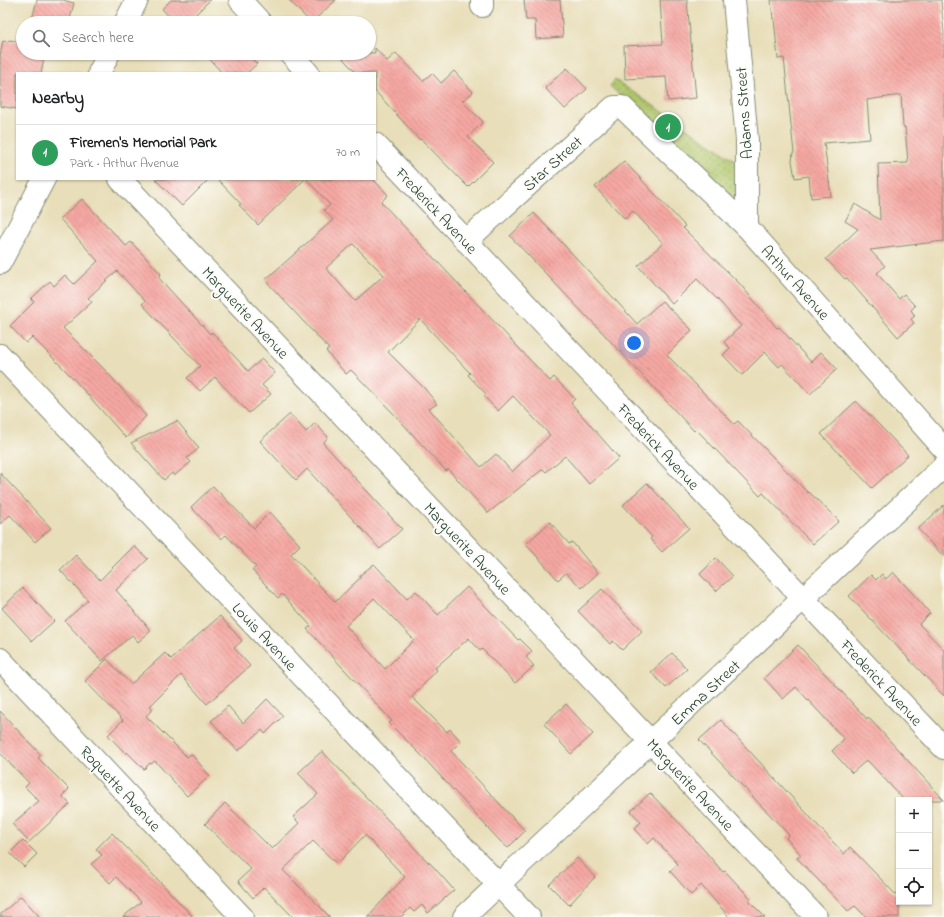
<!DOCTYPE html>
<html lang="en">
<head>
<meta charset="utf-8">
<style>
	:root { --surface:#fff; --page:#f2f2f2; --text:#202124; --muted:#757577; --line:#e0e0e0; --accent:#1f6fb2 }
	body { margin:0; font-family:"Indie Flower",sans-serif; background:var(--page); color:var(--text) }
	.controls { position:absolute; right:12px; bottom:12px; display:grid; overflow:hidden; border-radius:0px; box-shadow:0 1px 3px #0004 }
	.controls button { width:36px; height:36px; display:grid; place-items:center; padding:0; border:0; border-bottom:1px solid var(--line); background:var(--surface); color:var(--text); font:20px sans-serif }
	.you { position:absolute; left:634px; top:343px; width:14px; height:14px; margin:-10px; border:3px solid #fff; border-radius:50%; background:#1a73e8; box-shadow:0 0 0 6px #1a73e833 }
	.badge { display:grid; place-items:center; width:26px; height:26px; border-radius:50%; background:var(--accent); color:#fff; font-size:13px; font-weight:700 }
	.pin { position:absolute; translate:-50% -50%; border:2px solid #fff; box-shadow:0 1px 4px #0006 }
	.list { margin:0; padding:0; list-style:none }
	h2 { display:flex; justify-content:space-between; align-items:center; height:52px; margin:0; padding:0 16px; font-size:17px }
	h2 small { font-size:13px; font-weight:400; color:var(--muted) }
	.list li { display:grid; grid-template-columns:26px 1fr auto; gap:12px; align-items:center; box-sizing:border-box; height:56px; padding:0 16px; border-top:1px solid var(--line) }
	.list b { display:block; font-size:15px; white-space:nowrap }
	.list p { margin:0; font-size:13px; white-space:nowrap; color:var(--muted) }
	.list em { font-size:13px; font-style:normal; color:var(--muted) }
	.icon { flex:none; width:22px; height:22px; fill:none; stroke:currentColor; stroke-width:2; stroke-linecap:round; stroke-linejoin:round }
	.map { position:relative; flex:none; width:944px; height:917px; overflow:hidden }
	.search { position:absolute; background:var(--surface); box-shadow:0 1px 3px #0004; left:16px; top:16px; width:360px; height:44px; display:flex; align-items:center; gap:10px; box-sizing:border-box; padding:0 14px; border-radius:22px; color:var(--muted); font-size:15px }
	.panel { position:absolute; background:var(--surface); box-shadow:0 1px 3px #0004; left:16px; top:72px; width:360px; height:108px; border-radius:0px }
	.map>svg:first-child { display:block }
	.park { fill:url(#park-dots); stroke:#68824f }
	.building { fill:url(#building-back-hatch); fill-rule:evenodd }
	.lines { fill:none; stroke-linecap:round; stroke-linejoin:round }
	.street-casing { stroke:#848e76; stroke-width:24 }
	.street { stroke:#fff; stroke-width:22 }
	.labels { text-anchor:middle; stroke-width:4; stroke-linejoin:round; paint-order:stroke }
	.street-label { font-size:16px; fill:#1f3d34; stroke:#fdfcf7 }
</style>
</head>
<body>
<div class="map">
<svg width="944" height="917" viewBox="0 0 944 917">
	<defs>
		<pattern id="park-dots" width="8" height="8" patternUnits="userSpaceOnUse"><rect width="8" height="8" fill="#b1c66a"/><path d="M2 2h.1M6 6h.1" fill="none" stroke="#8fa258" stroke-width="1.8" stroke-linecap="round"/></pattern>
		<pattern id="building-back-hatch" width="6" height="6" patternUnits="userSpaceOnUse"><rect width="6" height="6" fill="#f6a8a3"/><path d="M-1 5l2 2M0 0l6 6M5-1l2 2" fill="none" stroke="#c78a86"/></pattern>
	</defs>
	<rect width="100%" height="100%" fill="#fdfcf7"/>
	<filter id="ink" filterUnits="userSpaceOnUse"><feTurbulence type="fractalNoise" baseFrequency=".025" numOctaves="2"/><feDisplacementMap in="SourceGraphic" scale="8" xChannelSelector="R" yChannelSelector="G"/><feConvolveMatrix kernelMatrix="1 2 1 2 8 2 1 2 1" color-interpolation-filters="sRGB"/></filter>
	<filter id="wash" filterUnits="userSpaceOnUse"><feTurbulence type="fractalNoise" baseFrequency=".012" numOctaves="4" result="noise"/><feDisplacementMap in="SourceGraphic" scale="16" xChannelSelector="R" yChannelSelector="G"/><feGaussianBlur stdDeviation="0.9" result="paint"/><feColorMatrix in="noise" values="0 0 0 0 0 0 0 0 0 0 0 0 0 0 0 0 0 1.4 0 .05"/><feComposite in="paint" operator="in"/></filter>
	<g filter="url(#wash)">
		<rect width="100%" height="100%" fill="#e8deb9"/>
		<path class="park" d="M615 80 745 167 742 214 610 86Z"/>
		<g id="blocks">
			<g class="building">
				<path d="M37 0H63L74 3 69 23H31Z"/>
				<path d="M171 0H210L187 23H175L162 9Z"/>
				<path d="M289 0H336L311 23Z"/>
				<path d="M524 0H560L563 37 536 39 535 20H526Z"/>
				<path d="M660 0H687L696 98 668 101 666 77 625 79 624 46 663 44Z"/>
				<path d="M771 0H941L944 32V241L870 250 885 266 877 273 899 299 904 294 915 306 911 310 915 316 911 319 914 323 898 337 847 278 845 279 826 259 858 229 845 221 855 204 880 220 878 164 908 163 905 127H903L901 95 867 100 870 139 824 143 831 196 811 198 809 176 795 178 792 161 793 153H794L784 58 778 59 774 19H773Z"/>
				<path d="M9 40 23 42V53H45L41 73H17V109L0 106V56L3 41 8 42Z"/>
				<path d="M375 48 387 61 396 53 423 81 432 73 441 83 454 71 473 92 462 101 483 122 468 137 493 162 468 187 421 139 420 140 375 91V73H356L338 53H375Z"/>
				<path d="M204 53H246L257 64 247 73H222Z"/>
				<path d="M567 68 587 89 565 109 545 88Z"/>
				<path d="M624 161 685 226 683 228 739 283 777 328 779 327 811 362 821 352 837 369 810 394 782 364 779 367 765 352 742 375 723 355 730 348 724 342 741 326 721 303 697 279 672 304 638 266 663 243 633 211 625 219 595 187Z"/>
				<path d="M155 179H209L182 206Z"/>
				<path d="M217 179H305L258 225 239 205 241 204Z"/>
				<path d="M306 179H373L388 195 381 202 550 381 554 377 575 399 571 403 619 458 589 484 565 456 546 472 543 469 488 513 448 469 446 471 393 413 351 370 346 374 326 351 329 349 265 280 333 220 324 210 330 205ZM353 244 384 275 355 301 326 268ZM420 319 470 373 468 375 486 394 484 396 498 411 513 396 550 435 512 472 496 454 481 467 429 409 437 404 425 389 388 352Z"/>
				<path d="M82 199 126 246 131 242 161 274 158 277 210 334 212 332 248 371 262 359 275 373 262 385 271 394 249 413 215 377 200 391 187 378 200 366 142 304 145 301 117 271 88 298 92 302 63 328 105 370 146 416 126 438 72 377 32 337 26 343 10 326 34 302 31 299 50 281 54 286 65 275 74 284 98 261 60 219Z"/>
				<path d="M534 213 610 294 637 324 662 301 692 330 667 355 734 424 738 421 808 493 809 492 839 521 813 544 763 493 760 496 696 429 694 431 587 316V317L510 236Z"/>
				<path d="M856 401 908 455 872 488 821 434Z"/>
				<path d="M290 414 306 432 315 423 328 437 323 443 402 529 380 549 307 469 296 480 260 441Z"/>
				<path d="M177 421 199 448 187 458 191 462 174 476 172 473 164 480 131 443Z"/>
				<path d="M0 473 51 528 35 542 10 515 0 524Z"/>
				<path d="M647 483 689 528 662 552 650 539 652 537 623 505Z"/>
				<path d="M213 486 254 528 270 512 300 545 291 554 335 602 361 577 359 576 374 564 407 599 416 591 438 615 467 587 518 640 520 639 532 651 526 657 534 666 515 683 482 649 480 651 469 638 435 668 437 670 412 697 447 732 450 729 461 741 451 751 525 831 508 848 499 840 422 756 389 723 392 721 307 629 311 626 282 594 278 598 252 570 256 567 226 535 221 539 191 507ZM374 598 414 640 385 669 346 626Z"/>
				<path d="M944 505V557L918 529Z"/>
				<path d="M550 522 569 544 572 542 598 573 582 588 566 573 558 580 526 544Z"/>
				<path d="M134 546 148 559 116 590 151 631 138 642 132 635 102 661 65 621 88 600 60 570 76 555 100 580Z"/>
				<path d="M716 558 733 576 716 591 700 574Z"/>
				<path d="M893 572 930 613 919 624 944 650V696L849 596 871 575 876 580 882 574 886 579Z"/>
				<path d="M23 588 54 621 32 641 2 608Z"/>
				<path d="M602 589 642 631 622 650 613 641 610 644 578 611Z"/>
				<path d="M220 616 242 641 234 648 250 666 207 704 181 675 150 706 153 709 146 716 187 757 191 754 210 776 187 796 155 761 151 764 150 763 144 769 127 752 126 754 108 735 123 720 85 681 107 659 131 684 165 653 171 659Z"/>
				<path d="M798 645 867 719 868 717 944 800H904L867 760 852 773 832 751 844 739 796 687 783 699 764 678Z"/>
				<path d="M672 653 687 669 666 688 651 672Z"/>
				<path d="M267 699 283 716 265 734 262 730 238 751 211 721 228 706 243 723Z"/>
				<path d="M566 704 593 734 571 754 544 724Z"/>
				<path d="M0 711 41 755 38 758 69 789 62 796 70 804 29 842 12 824 39 801 25 787 29 783 0 753Z"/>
				<path d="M721 720 844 854 850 847 899 898V917H866L855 906 848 911 797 858 801 855 786 838 789 835 699 740Z"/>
				<path d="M322 751 429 863H430L454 890 428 913 422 905 414 912 410 908 401 917H367L405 877 365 835 337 864 313 841 283 870 330 917H293L264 887 253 898 238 881 251 869 205 824 225 803 272 849 299 823 293 817 318 794 298 773Z"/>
				<path d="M650 793 690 834 723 872 725 871 751 899 749 901 765 917H729L701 885 691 895 670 871 678 864 654 838 648 844 634 829 641 822 631 811Z"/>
				<path d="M112 833 167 889 193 917H123L141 902 116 877 110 883 91 864 102 855 96 849Z"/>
				<path d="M23 840 37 854 24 867 10 853Z"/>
				<path d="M577 858 595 877 569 905 549 885Z"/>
				<path d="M21 896 40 917H0V915Z"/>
			</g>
		</g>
	</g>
	<g filter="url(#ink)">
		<use href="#blocks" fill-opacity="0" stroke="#848e76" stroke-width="1"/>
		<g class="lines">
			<g class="street-casing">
				<g id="street">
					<path d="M240 0 261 23"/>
					<path d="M482 0V6"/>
					<path d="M734 0 747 140V227"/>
					<path d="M125 23 137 0"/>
					<path d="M290 53 308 73"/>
					<path d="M99 73 109 53"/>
					<path d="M375 144 944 748"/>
					<path d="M120 179 816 917"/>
					<path d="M466 241 614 107H622L747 227 944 449"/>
					<path d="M0 263 44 179"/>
					<path d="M0 355 529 917"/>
					<path d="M0 659 242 917"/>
					<path d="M464 917 944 466"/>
				</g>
			</g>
			<use href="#street" class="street"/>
		</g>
	</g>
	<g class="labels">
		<g class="street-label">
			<text transform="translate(743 113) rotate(-94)" y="6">Adams Street</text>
			<text transform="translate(552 163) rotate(-42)" y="6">Star Street</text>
			<text transform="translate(437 210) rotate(47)" y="6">Frederick Avenue</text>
			<text transform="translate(796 282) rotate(48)" y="6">Arthur Avenue</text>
			<text transform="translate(246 312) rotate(47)" y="6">Marguerite Avenue</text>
			<text transform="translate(659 446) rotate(47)" y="6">Frederick Avenue</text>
			<text transform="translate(468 548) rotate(47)" y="6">Marguerite Avenue</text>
			<text transform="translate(265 636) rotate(47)" y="6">Louis Avenue</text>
			<text transform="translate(882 682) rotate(47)" y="6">Frederick Avenue</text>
			<text transform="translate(705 692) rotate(-43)" y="6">Emma Street</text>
			<text transform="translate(691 784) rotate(47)" y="6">Marguerite Avenue</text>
			<text transform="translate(121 788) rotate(47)" y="6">Roquette Avenue</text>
		</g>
	</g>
</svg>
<div class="controls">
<button>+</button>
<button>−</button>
<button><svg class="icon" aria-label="locate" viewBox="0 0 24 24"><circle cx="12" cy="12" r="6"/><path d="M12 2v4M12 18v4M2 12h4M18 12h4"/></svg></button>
</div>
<div class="you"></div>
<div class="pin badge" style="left:668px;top:127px;background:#2e9e5b">1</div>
<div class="search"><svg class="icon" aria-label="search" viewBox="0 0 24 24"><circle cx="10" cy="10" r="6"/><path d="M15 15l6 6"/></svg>Search here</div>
<section class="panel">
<h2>Nearby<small></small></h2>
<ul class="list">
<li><span class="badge" style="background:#2e9e5b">1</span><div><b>Firemen's Memorial Park</b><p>Park · Arthur Avenue</p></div><em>70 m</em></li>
</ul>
</section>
</div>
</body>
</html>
